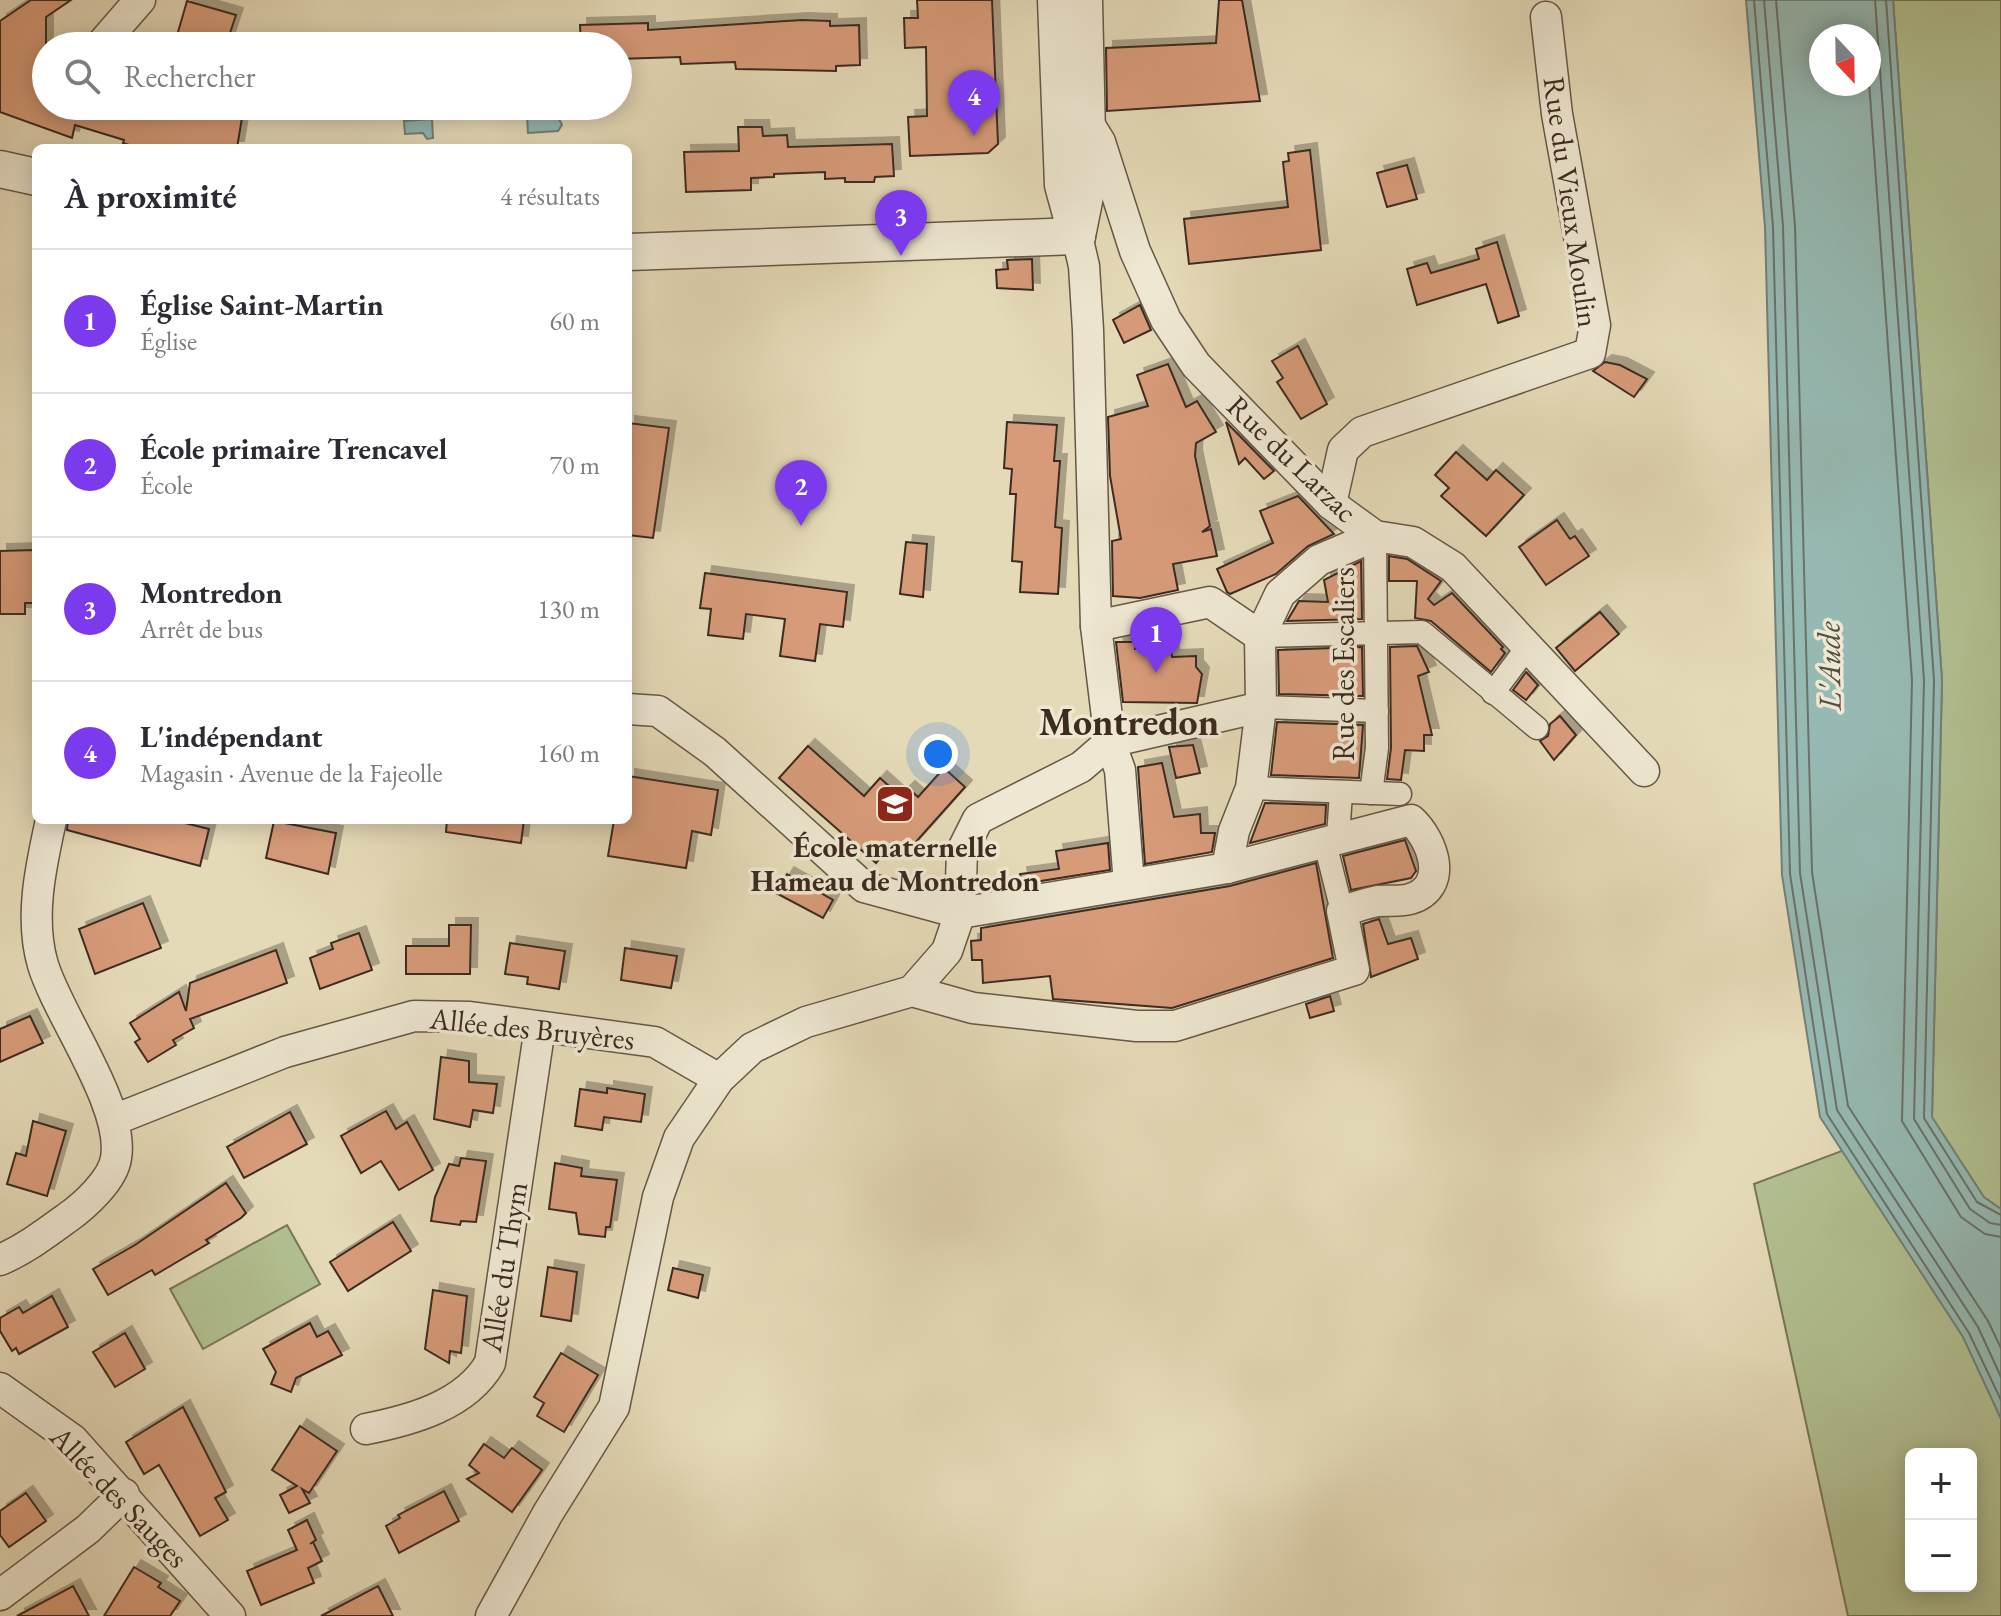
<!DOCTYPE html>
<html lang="fr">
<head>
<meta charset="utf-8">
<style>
	:root { --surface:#fff; --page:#f2f2f3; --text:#2b2b33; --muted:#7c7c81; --line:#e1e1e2; --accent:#7c3aed }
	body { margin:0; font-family:"EB Garamond",serif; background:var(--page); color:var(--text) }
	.controls { position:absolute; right:24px; bottom:24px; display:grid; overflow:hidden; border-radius:12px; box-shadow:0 4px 20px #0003 }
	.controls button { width:72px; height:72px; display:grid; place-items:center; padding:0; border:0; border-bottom:2px solid var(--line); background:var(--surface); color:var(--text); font:40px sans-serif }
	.compass { position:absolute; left:1809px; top:24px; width:72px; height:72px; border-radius:50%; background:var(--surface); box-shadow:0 4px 20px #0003; rotate:158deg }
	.you { position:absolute; left:938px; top:754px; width:28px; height:28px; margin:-20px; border:6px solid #fff; border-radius:50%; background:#1a73e8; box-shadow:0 0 0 12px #1a73e833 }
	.badge { display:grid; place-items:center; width:52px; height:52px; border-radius:50%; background:var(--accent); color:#fff; font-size:26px; font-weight:700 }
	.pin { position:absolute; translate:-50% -66px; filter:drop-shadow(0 2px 4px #0008) }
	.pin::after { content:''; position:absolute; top:42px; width:28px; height:24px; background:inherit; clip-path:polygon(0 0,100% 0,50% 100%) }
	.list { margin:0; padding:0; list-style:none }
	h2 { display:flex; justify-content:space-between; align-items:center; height:104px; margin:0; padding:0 32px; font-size:34px }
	h2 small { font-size:26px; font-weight:400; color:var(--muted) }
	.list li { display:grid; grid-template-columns:52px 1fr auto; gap:24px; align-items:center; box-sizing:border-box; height:144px; padding:0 32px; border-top:2px solid var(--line) }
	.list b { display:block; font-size:30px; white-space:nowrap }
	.list p { margin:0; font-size:26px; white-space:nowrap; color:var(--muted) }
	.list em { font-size:26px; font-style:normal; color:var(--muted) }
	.icon { flex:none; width:44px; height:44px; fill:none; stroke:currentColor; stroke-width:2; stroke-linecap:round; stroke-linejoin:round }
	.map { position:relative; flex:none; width:2001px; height:1616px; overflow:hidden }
	.search { position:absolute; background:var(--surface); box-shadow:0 4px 20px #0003; left:32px; top:32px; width:600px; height:88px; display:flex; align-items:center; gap:20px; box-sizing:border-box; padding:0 28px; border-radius:44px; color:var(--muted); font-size:30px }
	.panel { position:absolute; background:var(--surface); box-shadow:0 4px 20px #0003; left:32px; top:144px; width:600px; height:680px; border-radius:12px }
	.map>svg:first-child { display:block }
	.green { fill:#b2c091; stroke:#787658; stroke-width:2; fill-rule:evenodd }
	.water { fill:#96bab3; stroke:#728178; stroke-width:2; fill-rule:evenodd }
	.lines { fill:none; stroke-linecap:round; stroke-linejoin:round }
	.shore { stroke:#6a726a; stroke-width:2 }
	.building { fill:#d79b79; stroke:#3d2b20; stroke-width:2; filter:url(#shadow) }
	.pedestrian-casing { stroke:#675746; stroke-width:25 }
	.minor-casing { stroke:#675746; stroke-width:33 }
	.tertiary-casing { stroke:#675746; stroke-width:39 }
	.pedestrian { stroke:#eee7d1; stroke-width:22 }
	.minor { stroke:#eee7d1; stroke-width:30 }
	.tertiary { stroke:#eee7d1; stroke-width:36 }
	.labels { text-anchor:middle; stroke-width:7; stroke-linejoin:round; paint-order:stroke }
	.street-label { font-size:30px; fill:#3d2b20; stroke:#eee7d1 }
	.poi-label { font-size:30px; font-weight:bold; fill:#3d2b20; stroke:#eee7d1 }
	.water-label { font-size:32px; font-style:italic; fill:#534f45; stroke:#eee7d1 }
	.district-label { font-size:38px; font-weight:bold; fill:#3d2b20; stroke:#eee7d1 }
</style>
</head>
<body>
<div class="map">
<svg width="2001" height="1616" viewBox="0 0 2001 1616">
	<defs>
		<filter id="shadow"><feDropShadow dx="7" dy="-7" stdDeviation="0" flood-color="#0004"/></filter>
	</defs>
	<rect width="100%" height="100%" fill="#e5dab8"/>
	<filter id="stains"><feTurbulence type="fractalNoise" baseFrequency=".0025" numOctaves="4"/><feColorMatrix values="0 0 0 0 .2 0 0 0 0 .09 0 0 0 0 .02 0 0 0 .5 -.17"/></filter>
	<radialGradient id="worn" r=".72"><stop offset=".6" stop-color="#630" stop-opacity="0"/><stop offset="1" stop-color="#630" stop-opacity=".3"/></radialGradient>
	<g class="green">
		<path d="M1893 0H2001V1616H1848L1754 1184 1932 1117 1942 680ZM1911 1454H1971V1586H1911Z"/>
		<path d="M287 1225 320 1284 203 1349 170 1289Z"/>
	</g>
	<g class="water">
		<path d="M1746 0H1893L1942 680 1932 1117 1984 1197 2001 1209V1419L1963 1337 1820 1117 1782 875 1765 227ZM1821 36H1869V84H1821Z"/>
		<path d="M557 115 562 125 558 131 528 133 527 116Z"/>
		<path d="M432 119 433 138 427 139 423 133 405 134 404 121Z"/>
	</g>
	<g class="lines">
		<g class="shore">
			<path d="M1754 0 1773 227 1790 874 1827 1114 1969 1333 2001 1400"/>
			<path d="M1764 0 1783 226 1800 873 1837 1110 1978 1327 2001 1377"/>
			<path d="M1776 0 1795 226 1812 872 1848 1106 1988 1321 2001 1348"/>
			<path d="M1875 0 1924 680 1914 1119 1970 1209 1990 1223 2001 1225"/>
			<path d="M1886 0 1934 680 1924 1118 1977 1202 2001 1215"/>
			<path d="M1869 82 1912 680 1902 1121 1961 1217 1985 1234 2001 1237"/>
		</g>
	</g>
	<g class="building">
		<path d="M31 0H71L46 17V106H244L237 148H138L123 143 124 140 75 125 72 138 0 112V21Z"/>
		<path d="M917 0H992L998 144 988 153 910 156 908 117 927 116 926 47 905 48 904 18H918Z"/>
		<path d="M1219 0H1242L1260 101 1107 111 1106 48 1216 43Z"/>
		<path d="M187 1 236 15 226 45 210 40 209 46H174Z"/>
		<path d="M802 20 830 21V26L859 25 860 65 836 66V71L736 69 735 62 681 64 680 57 618 59V46H581L580 25 648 23V30Z"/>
		<path d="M738 127H762L763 136 787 135 788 147 892 144 894 176 875 177 874 182H845V178L825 179V172L774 174V177L751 178V190L686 192 684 152 739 151Z"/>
		<path d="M1310 150 1321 250 1189 264 1184 219 1288 207 1283 162 1289 161 1288 153Z"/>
		<path d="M1407 165 1417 199 1387 207 1377 173Z"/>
		<path d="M1497 242 1519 316 1498 323 1486 284 1417 305 1407 269 1427 263 1431 273 1479 259 1476 249Z"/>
		<path d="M1032 259 1033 290 997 288 996 270 1008 269 1007 260Z"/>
		<path d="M1140 305 1151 330 1124 343 1113 320Z"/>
		<path d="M1298 346 1327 404 1301 419 1277 382 1283 378 1272 361Z"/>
		<path d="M1605 362 1620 365 1647 379 1634 397 1593 371Z"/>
		<path d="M1168 364 1186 407 1197 401 1216 432 1196 443 1195 456 1210 526 1202 532 1211 529 1217 556 1173 564 1178 590 1140 598 1113 596 1112 541 1121 539 1110 476 1108 417 1148 406 1137 375Z"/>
		<path d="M1007 422 1057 425 1054 461H1060L1055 527 1062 528 1058 594 1020 592 1022 562 1012 561 1016 494H1010L1012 469 1004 468Z"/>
		<path d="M1226 422 1274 471 1264 479 1245 458 1239 464Z"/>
		<path d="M628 423 669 428 653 538 628 535Z"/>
		<path d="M1456 452 1487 480 1496 470 1524 495 1486 536 1441 496 1449 488 1435 475Z"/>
		<path d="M1298 496 1334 534 1308 546 1276 574 1230 594 1227 592 1217 569 1273 543 1260 511Z"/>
		<path d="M1557 520 1570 539 1575 536 1589 556 1546 585 1519 547Z"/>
		<path d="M906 542 927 544 923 597 900 594Z"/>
		<path d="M34 550 36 603H25V614H0V551Z"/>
		<path d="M1389 556 1407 559 1441 581 1428 599 1434 605 1452 593 1503 647 1501 649 1505 653 1491 672 1431 621 1415 618 1417 581H1389Z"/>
		<path d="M1361 561 1362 619 1287 621 1299 601 1328 602 1324 580Z"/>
		<path d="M705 573 847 592 843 627 820 624 815 661 780 656 785 619 746 614 743 639 708 635 711 609 700 608Z"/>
		<path d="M1600 612 1619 634 1575 671 1556 648Z"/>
		<path d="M1116 642H1135V649L1171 647 1172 657 1196 656V667L1202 674 1197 703 1123 702Z"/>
		<path d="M1417 646 1429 672 1418 676 1432 735H1424V751L1405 750 1401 780 1387 779 1391 748 1390 647Z"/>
		<path d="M1362 647 1363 696 1279 694 1278 650Z"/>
		<path d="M1526 672 1538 685 1526 700 1513 690Z"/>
		<path d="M1560 716 1576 735 1554 760 1540 741 1548 736 1550 724Z"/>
		<path d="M1277 722 1363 725 1359 778 1271 775Z"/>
		<path d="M1193 745 1200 773 1176 778 1169 747Z"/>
		<path d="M808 746 864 796 880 778 900 796 908 788 918 797 944 768 965 787 906 853 894 842 876 863 779 778Z"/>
		<path d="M1162 763 1174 817 1200 814 1201 833H1215L1212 852 1145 864 1138 767Z"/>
		<path d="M628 776 718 790 711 835 692 831 686 868 608 856 614 820H628Z"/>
		<path d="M1265 803 1326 805 1325 824 1250 843Z"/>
		<path d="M68 820H173L209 829 200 866 67 830Z"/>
		<path d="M447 820H524L521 843 446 832Z"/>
		<path d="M274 821 336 833 328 874 266 858Z"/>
		<path d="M1405 840 1416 871 1411 878 1351 890 1343 856Z"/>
		<path d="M1108 843 1110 870 1022 884 1020 874 1059 869 1056 851Z"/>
		<path d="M1316 863 1333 958 1172 1008 1053 999 1050 976 983 983 982 960H972L971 941 981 940V928L1230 886Z"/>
		<path d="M787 874 833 900 823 918 776 893Z"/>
		<path d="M143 903 161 948 95 974 79 929Z"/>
		<path d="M1379 919 1388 944 1411 938 1418 959 1371 977 1363 924Z"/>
		<path d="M449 925H471L470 974H406V946H449Z"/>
		<path d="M359 933 372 970 320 989 310 958 333 949 331 943Z"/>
		<path d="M510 943 565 951 559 989 527 984 528 977 505 974Z"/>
		<path d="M625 948 677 956 671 988 621 980Z"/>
		<path d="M276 950 287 983 190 1019 194 1028 173 1040 176 1045 148 1062 135 1042 140 1039 130 1023 179 992 186 1011 190 983Z"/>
		<path d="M1330 996 1334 1011 1310 1018 1306 1004Z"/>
		<path d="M30 1016 43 1043 0 1062V1029Z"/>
		<path d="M441 1057 469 1061V1082L497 1084 493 1113 473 1110 470 1127 434 1119Z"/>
		<path d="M607 1088 645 1094 641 1122 604 1117 602 1130 575 1126 580 1089 607 1093Z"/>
		<path d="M386 1111 396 1129 407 1122 433 1170 399 1190 381 1161 361 1173 341 1136Z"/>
		<path d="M290 1112 307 1144 244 1178 227 1147Z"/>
		<path d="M33 1121 66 1131 47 1196 7 1184 16 1153 26 1156Z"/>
		<path d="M461 1158 486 1161 476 1222 461 1221 460 1225 431 1221 435 1197 449 1164 459 1166Z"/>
		<path d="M555 1163 582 1168 581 1176 617 1180 610 1227H606L605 1237 579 1234 576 1213 549 1209Z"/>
		<path d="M226 1183 246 1213 241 1218 206 1240 209 1243 155 1275 152 1270 108 1295 93 1269 135 1245Z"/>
		<path d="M393 1222 411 1251 348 1291 330 1262Z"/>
		<path d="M548 1267 577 1272 571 1321 541 1316Z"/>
		<path d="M673 1268 703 1275 698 1298 668 1290Z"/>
		<path d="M433 1290 467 1296 461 1353 450 1351 449 1363 425 1349Z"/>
		<path d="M52 1296 68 1327 19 1354 16 1348 12 1351 0 1331V1318L19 1307 23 1313Z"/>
		<path d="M310 1323 317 1337 328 1331 342 1355 296 1378 291 1392 271 1384 276 1372 263 1349Z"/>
		<path d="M125 1333 145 1369 115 1387 93 1352Z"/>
		<path d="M561 1353 598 1375 564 1432 537 1416 544 1403 534 1397Z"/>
		<path d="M183 1407 226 1492 215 1498 228 1520 200 1536 159 1465 144 1474 126 1442Z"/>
		<path d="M300 1426 337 1451 309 1493 302 1489 310 1503 289 1513 280 1495 297 1486 272 1470Z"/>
		<path d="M484 1444 504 1458 512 1448 542 1470 512 1512 467 1479 479 1473 469 1465Z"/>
		<path d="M444 1491 459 1521 399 1553 386 1526 400 1518 398 1515Z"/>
		<path d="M26 1493 46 1521 9 1547 0 1535V1511Z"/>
		<path d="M307 1520 316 1540 310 1544 313 1542 322 1561 308 1568 314 1583 261 1605 247 1571 297 1550 288 1530Z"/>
		<path d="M134 1567 161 1583 158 1587 180 1601 170 1616H104Z"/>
		<path d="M73 1586 89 1616H17Z"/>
		<path d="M378 1586 393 1616H321Z"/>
	</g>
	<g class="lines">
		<g class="pedestrian-casing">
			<g id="pedestrian">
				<path d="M1260 636 1422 632 1537 728"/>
				<path d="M1493 693 1529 645"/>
				<path d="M1261 707 1377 711"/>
				<path d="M1251 788 1400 794"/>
				<path d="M1371 793 1377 748 1375 536"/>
				<path d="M1338 837 1341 793"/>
				<path d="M1325 843 1342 911"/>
			</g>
		</g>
		<g class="minor-casing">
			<g id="minor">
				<path d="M100 46 140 0"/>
				<path d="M1087 121 1100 142 1135 251 1166 320 1196 365 1331 504 1375 536 1413 542 1453 567 1644 771"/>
				<path d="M1331 504 1343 450 1362 432 1590 353 1595 325 1557 114 1546 17"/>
				<path d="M1096 626 1210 602 1260 636"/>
				<path d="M628 709 658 711 715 752 864 887 960 913 1227 868 1411 820C1433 840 1450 887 1410 899 1400 902 1388 900 1378 901 1366 903 1354 908 1342 911L1354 970 1175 1026H1137L973 1008 912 991"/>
				<path d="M1227 868 1234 831 1251 788 1261 707 1260 636 1280 594 1319 560 1375 536"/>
				<path d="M1129 884 1120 770 1110 742 1261 707"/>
				<path d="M114 1120 285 1052 414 1016 470 1017 655 1042 719 1079"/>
				<path d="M0 1260C25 1249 45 1234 67 1218 84 1206 113 1180 116 1158 125 1106 59 1017 43 965 29 918 41 866 51 820"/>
				<path d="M0 1388 73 1440 230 1616"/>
				<path d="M366 1429C412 1420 466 1405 490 1363L540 1027"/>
				<path d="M0 1595 88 1529 124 1494"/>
				<path d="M491 1616 548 1513 614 1407 658 1197 679 1138 719 1079 752 1048 806 1022 912 991 947 951 960 913 962 851 978 819 1081 767 1110 742 1096 626 1088 330 1084 266 1077 236"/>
			</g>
		</g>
		<g class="tertiary-casing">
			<g id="tertiary">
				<path d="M1056 0 1063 185 1077 236"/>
				<path d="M0 169 36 177"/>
				<path d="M1078 231 1088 181 1084 0"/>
				<path d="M628 252 1077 236"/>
			</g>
		</g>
		<use href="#pedestrian" class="pedestrian"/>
		<use href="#minor" class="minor"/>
		<use href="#tertiary" class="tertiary"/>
	</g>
	<defs>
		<g id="school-square" transform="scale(2)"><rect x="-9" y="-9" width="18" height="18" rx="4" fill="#8f2418" stroke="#eee7d1"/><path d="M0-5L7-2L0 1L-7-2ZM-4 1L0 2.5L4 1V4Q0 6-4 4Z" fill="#fff"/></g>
	</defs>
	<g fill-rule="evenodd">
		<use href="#school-square" x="895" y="804"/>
	</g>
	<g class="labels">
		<g class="street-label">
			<text transform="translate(1571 202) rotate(82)" y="10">Rue du Vieux Moulin</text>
			<text transform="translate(1292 459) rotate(44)" y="10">Rue du Larzac</text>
			<text transform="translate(1344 664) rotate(-90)" y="10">Rue des Escaliers</text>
			<text transform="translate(532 1029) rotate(6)" y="10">Allée des Bruyères</text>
			<text transform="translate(504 1267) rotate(-81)" y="10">Allée du Thym</text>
			<text transform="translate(119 1497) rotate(46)" y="10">Allée des Sauges</text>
		</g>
		<g class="poi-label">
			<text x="895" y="857">École maternelle<tspan x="895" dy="34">Hameau de Montredon</tspan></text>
		</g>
		<g class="water-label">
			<text transform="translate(1829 666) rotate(-91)" y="11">L'Aude</text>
		</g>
		<g class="district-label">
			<text x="1129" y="735">Montredon</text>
		</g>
	</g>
	<rect width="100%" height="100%" filter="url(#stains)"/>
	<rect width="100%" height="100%" fill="url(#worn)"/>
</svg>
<div class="controls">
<button>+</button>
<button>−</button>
</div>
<svg class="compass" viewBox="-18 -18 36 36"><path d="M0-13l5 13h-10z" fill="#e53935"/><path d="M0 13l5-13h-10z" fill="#7c7c81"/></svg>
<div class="you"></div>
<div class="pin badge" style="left:1156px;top:673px">1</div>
<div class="pin badge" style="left:801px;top:526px">2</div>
<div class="pin badge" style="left:901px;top:256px">3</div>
<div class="pin badge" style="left:974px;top:136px">4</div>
<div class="search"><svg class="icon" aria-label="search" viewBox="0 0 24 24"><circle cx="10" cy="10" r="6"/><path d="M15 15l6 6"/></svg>Rechercher</div>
<section class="panel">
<h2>À proximité<small>4 résultats</small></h2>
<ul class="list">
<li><span class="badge">1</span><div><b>Église Saint-Martin</b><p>Église</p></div><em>60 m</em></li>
<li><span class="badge">2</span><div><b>École primaire Trencavel</b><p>École</p></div><em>70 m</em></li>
<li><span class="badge">3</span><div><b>Montredon</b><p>Arrêt de bus</p></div><em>130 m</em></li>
<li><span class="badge">4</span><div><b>L'indépendant</b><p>Magasin · Avenue de la Fajeolle</p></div><em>160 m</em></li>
</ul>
</section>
</div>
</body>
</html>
